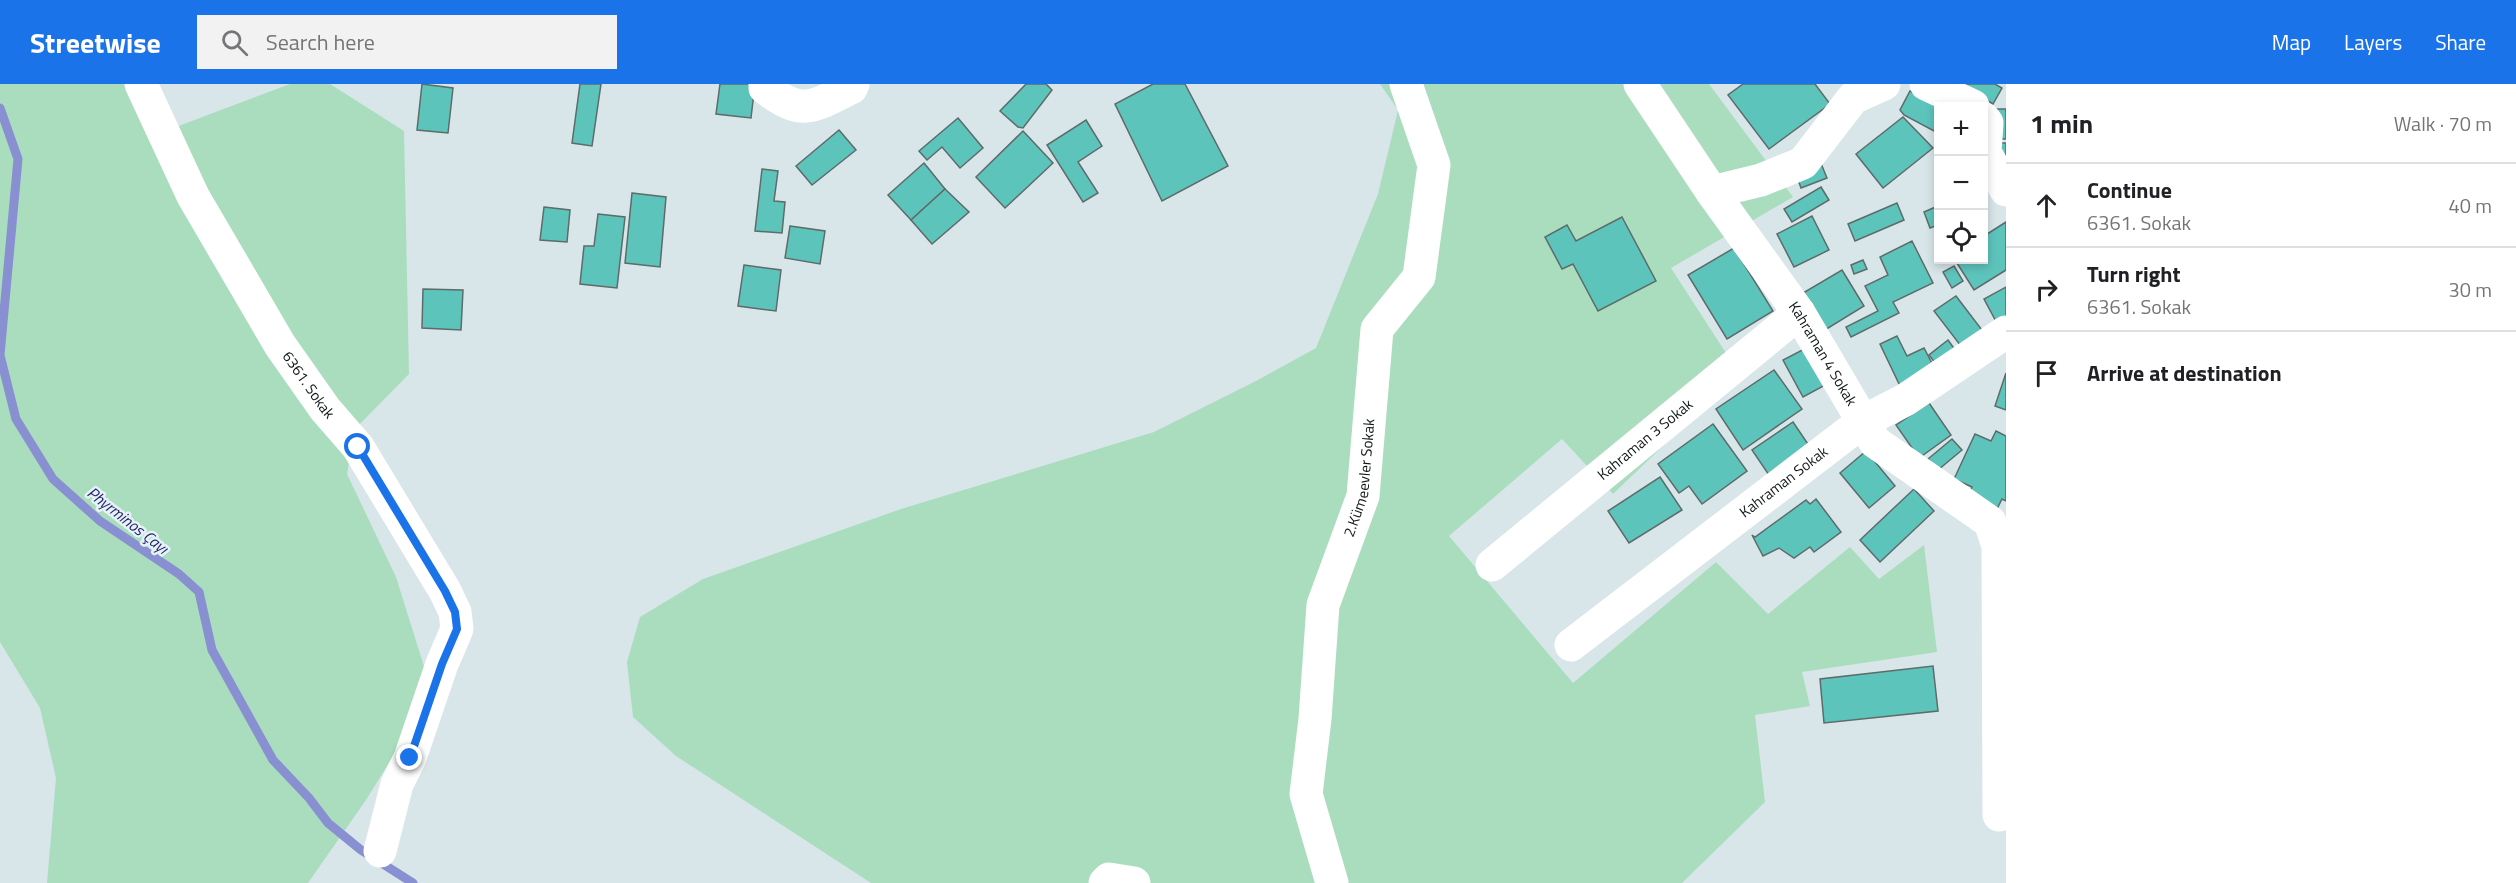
<!DOCTYPE html>
<html lang="en">
<head>
<meta charset="utf-8">
<style>
	:root { --surface:#fff; --page:#f2f2f2; --text:#202124; --muted:#757577; --line:#e0e0e0; --accent:#1a73e8 }
	body { margin:0; font-family:"Titillium Web",sans-serif; background:var(--page); color:var(--text) }
	.controls { position:absolute; right:18px; top:18px; display:grid; overflow:hidden; border-radius:0px; box-shadow:0 3px 9px #0003 }
	.controls button { width:54px; height:54px; display:grid; place-items:center; padding:0; border:0; border-bottom:2px solid var(--line); background:var(--surface); color:var(--text); font:30px sans-serif }
	.stop { position:absolute; width:18px; height:18px; margin:-14px; border:4px solid #1a73e8; border-radius:50%; background:#fff }
	.stop.end { background:#1a73e8; border-color:#fff; box-shadow:0 2px 6px #0008 }
	.list { margin:0; padding:0; list-style:none }
	h2 { display:flex; justify-content:space-between; align-items:center; height:78px; margin:0; padding:0 24px; font-size:26px }
	h2 small { font-size:20px; font-weight:400; color:var(--muted) }
	.list li { display:grid; grid-template-columns:39px 1fr auto; gap:18px; align-items:center; box-sizing:border-box; height:84px; padding:0 24px; border-top:2px solid var(--line) }
	.list b { display:block; font-size:22px; white-space:nowrap }
	.list p { margin:0; font-size:20px; white-space:nowrap; color:var(--muted) }
	.list em { font-size:20px; font-style:normal; color:var(--muted) }
	.icon { flex:none; width:33px; height:33px; fill:none; stroke:currentColor; stroke-width:2; stroke-linecap:round; stroke-linejoin:round }
	.map { position:relative; flex:none; width:2006px; height:799px; overflow:hidden }
	header { display:flex; align-items:center; gap:36px; box-sizing:border-box; height:84px; padding:0 30px; background:var(--accent); color:#fff }
	header strong { font-size:28px }
	nav { display:flex; gap:33px; margin-inline-start:auto; font-size:21px }
	.search { width:420px; height:54px; background:var(--page); display:flex; align-items:center; gap:15px; box-sizing:border-box; padding:0 21px; border-radius:0px; color:var(--muted); font-size:22px }
	main { display:flex }
	aside { flex:1; background:var(--surface) }
	.map>svg:first-child { display:block }
	.green { fill:#a9ddbe }
	.lines { fill:none; stroke-linecap:round; stroke-linejoin:round }
	.stream { stroke:#8990d1; stroke-width:9 }
	.building { fill:#5dc4bc; stroke:#5d6b69; stroke-width:1.5 }
	.street { stroke:#fff; stroke-width:33 }
	.route { stroke:#1a73e8; stroke-width:8 }
	.labels { text-anchor:middle; stroke-width:5; stroke-linejoin:round; paint-order:stroke }
	.street-label { font-size:15px; fill:#121719; stroke:#e5f3f7 }
	.water-label { font-size:16px; font-style:italic; fill:#231e6a; stroke:#e5f3f7 }
</style>
</head>
<body>
<header>
<strong>Streetwise</strong>
<div class="search"><svg class="icon" aria-label="search" viewBox="0 0 24 24"><circle cx="10" cy="10" r="6"/><path d="M15 15l6 6"/></svg>Search here</div>
<nav><a>Map</a><a>Layers</a><a>Share</a></nav>
</header>
<main>
<div class="map">
<svg width="2006" height="799" viewBox="0 0 2006 799">
	<rect width="100%" height="100%" fill="#d8e6ea"/>
	<g class="green">
		<path d="M0 0H153L176 43 290 0H330L404 47 409 290 355 345 347 390 396 493 427 592 407 650 366 716 308 799H47L56 694 40 624 0 558Z"/>
		<path d="M1380 0H1709L1793 113 1671 184 1739 289 1613 410 1562 355 1449 452 1573 599 1716 478 1768 530 1850 463 1879 495 1924 461 1937 568 1802 588 1810 622 1755 631 1765 718 1682 799H871L676 672 633 633 627 578 640 533 703 495 901 425 1154 348 1256 297 1316 264 1378 110 1398 26Z"/>
	</g>
	<g class="lines">
		<path class="stream" d="M0 24 18 75 0 271 16 335 53 395 100 437 179 490 199 508 212 566 273 676 309 714 328 739 361 766 413 799"/>
	</g>
	<g class="building">
		<path d="M422 0 453 4 448 49 417 46Z"/>
		<path d="M580 0H601L592 62 572 59Z"/>
		<path d="M720 0H755L751 34 716 30Z"/>
		<path d="M1026 0H1046L1052 6 1023 44 1018 43 1000 27Z"/>
		<path d="M1153 0H1185L1228 82 1162 117 1115 20Z"/>
		<path d="M1743 0H1815L1830 20 1769 65 1728 11Z"/>
		<path d="M1926 0H1995L2002 4 1993 20 1974 8Z"/>
		<path d="M1910 7 1940 22H1938V38L1934 47 1904 31 1900 26Z"/>
		<rect x="1997" y="25" width="9" height="30"/>
		<path d="M1903 33 1933 64 1883 104 1856 70Z"/>
		<path d="M958 34 983 64 960 84 942 63 927 76 919 67Z"/>
		<path d="M1086 36 1102 62 1078 78 1098 109 1083 118 1047 61Z"/>
		<path d="M839 46 856 66 812 101 796 82Z"/>
		<path d="M1023 47 1053 79 1005 124 976 93Z"/>
		<path d="M2001 59H2006V94H2003Z"/>
		<path d="M1820 77 1827 94 1801 104 1795 87Z"/>
		<path d="M924 79 945 105 911 136 888 111Z"/>
		<path d="M762 85 778 87 774 117 785 118 782 149 755 147Z"/>
		<path d="M1821 103 1829 116 1792 138 1784 125Z"/>
		<path d="M945 105 969 128 932 160 911 136Z"/>
		<path d="M632 109 666 113 660 183 625 179Z"/>
		<path d="M1897 119 1904 136 1855 157 1848 140Z"/>
		<path d="M1938 122V141L1930 144 1924 128Z"/>
		<path d="M544 123 570 126 567 158 540 156Z"/>
		<path d="M598 130 625 133 617 204 580 200 584 162H594Z"/>
		<path d="M1812 132 1829 166 1794 183 1777 150Z"/>
		<path d="M1622 133 1656 197 1598 227 1573 180 1562 185 1545 153 1567 141 1576 157Z"/>
		<path d="M2006 138V186L1974 206 1955 176H1984V152Z"/>
		<path d="M790 142 825 147 820 180 785 174Z"/>
		<path d="M1912 157 1933 199 1893 218 1899 229 1851 253 1846 243 1878 227 1865 202 1888 191 1880 173Z"/>
		<path d="M1734 164 1773 227 1727 255 1688 191Z"/>
		<path d="M1863 176 1867 185 1854 190 1851 181Z"/>
		<path d="M744 181 781 186 776 227 738 222Z"/>
		<path d="M1954 182 1963 197 1952 204 1943 188Z"/>
		<path d="M1842 186 1864 222 1825 246 1803 209Z"/>
		<path d="M2006 203V239L1999 243 1984 215Z"/>
		<path d="M423 205 463 206 461 246 422 244Z"/>
		<path d="M1956 212 1985 250 1964 266 1934 227Z"/>
		<path d="M1897 252 1907 272 1924 264 1936 287 1901 304 1880 260Z"/>
		<path d="M1948 256 1961 274 1942 288 1929 271Z"/>
		<path d="M1810 262 1829 299 1803 313 1783 276Z"/>
		<path d="M1774 286 1802 325 1743 366 1716 325Z"/>
		<path d="M2006 289V326L1995 322Z"/>
		<path d="M1929 319 1951 351 1919 374 1896 341Z"/>
		<path d="M1793 338 1814 369 1773 397 1752 366Z"/>
		<path d="M1713 340 1747 387 1702 420 1689 402 1679 409 1658 380Z"/>
		<path d="M1996 347 2006 352V417L2002 415 1997 425 1968 412 1972 403 1954 395 1975 350 1991 357Z"/>
		<path d="M1952 355 1962 366 1938 386 1928 375Z"/>
		<path d="M1866 367 1895 402 1869 424 1840 389Z"/>
		<path d="M1660 393 1682 426 1629 459 1608 427Z"/>
		<path d="M1914 405 1934 427 1880 478 1860 456Z"/>
		<path d="M1816 415 1841 448 1814 468 1810 463 1794 474 1779 464 1763 472 1752 451 1755 453 1806 416 1810 420Z"/>
		<path d="M1933 582 1938 627 1824 639 1820 595Z"/>
	</g>
	<g class="lines">
		<g class="street">
			<path id="s1" d="M141 0 193 112 280 261 325 325 358 363 445 507 455 528 457 545 442 580 410 674 397 700 380 767"/>
			<path d="M765 0V4C803 33 812 23 851 4L853 0"/>
			<path id="s2" d="M1640 0 1712 108 1799 229 1875 358 1990 438 1998 462 1999 731"/>
			<path d="M1926 0 1973 22"/>
			<path d="M1984 35 1987 39 1985 68 2006 106"/>
			<path d="M1712 108 1761 96 1803 79 1853 14 1884 0"/>
			<path id="s3" d="M1492 481 1799 229"/>
			<path id="s4" d="M1571 561 1862 338 1905 316 2006 248"/>
			<path d="M1105 799 1109 795 1134 799"/>
			<path id="s5" d="M1332 799 1306 710 1315 635 1323 521 1363 412 1377 245 1419 193 1434 81 1406 0"/>
		</g>
	</g>
	<g class="lines">
		<path class="route" d="M358 363 445 507 455 528 457 545 442 580 410 674"/>
	</g>
	<g class="labels">
		<g class="street-label">
			<text dy="5" stroke="none"><textPath href="#s2" startOffset="326">Kahraman 4 Sokak</textPath></text>
			<text dy="5" stroke="none"><textPath href="#s1" startOffset="345">6361. Sokak</textPath></text>
			<text dy="5" stroke="none"><textPath href="#s3" startOffset="198">Kahraman 3 Sokak</textPath></text>
			<text dy="5" stroke="none"><textPath href="#s5" startOffset="416">2.Kümeevler Sokak</textPath></text>
			<text dy="5" stroke="none"><textPath href="#s4" startOffset="268">Kahraman Sokak</textPath></text>
		</g>
		<g class="water-label">
			<text transform="translate(128 436) rotate(38)" y="6">Phyrminos Çayı</text>
		</g>
	</g>
</svg>
<div class="controls">
<button>+</button>
<button>−</button>
<button><svg class="icon" aria-label="locate" viewBox="0 0 24 24"><circle cx="12" cy="12" r="6"/><path d="M12 2v4M12 18v4M2 12h4M18 12h4"/></svg></button>
</div>
<div class="stop" style="left:358px;top:363px"></div>
<div class="stop end" style="left:410px;top:674px"></div>
</div>
<aside>
<h2>1 min<small>Walk · 70 m</small></h2>
<ul class="list">
<li><svg class="icon" aria-label="ahead" viewBox="0 0 24 24"><path d="M12 20V5M6 11l6-6 6 6"/></svg><div><b>Continue</b><p>6361. Sokak</p></div><em>40 m</em></li>
<li><svg class="icon" aria-label="right" viewBox="0 0 24 24"><path d="M7 20v-9h11M14 6l5 5-5 5"/></svg><div><b>Turn right</b><p>6361. Sokak</p></div><em>30 m</em></li>
<li><svg class="icon" aria-label="arrive" viewBox="0 0 24 24"><path d="M6 21V4h12l-3 4 3 4H6"/></svg><div><b>Arrive at destination</b></div></li>
</ul>
</aside>
</main>
</body>
</html>
